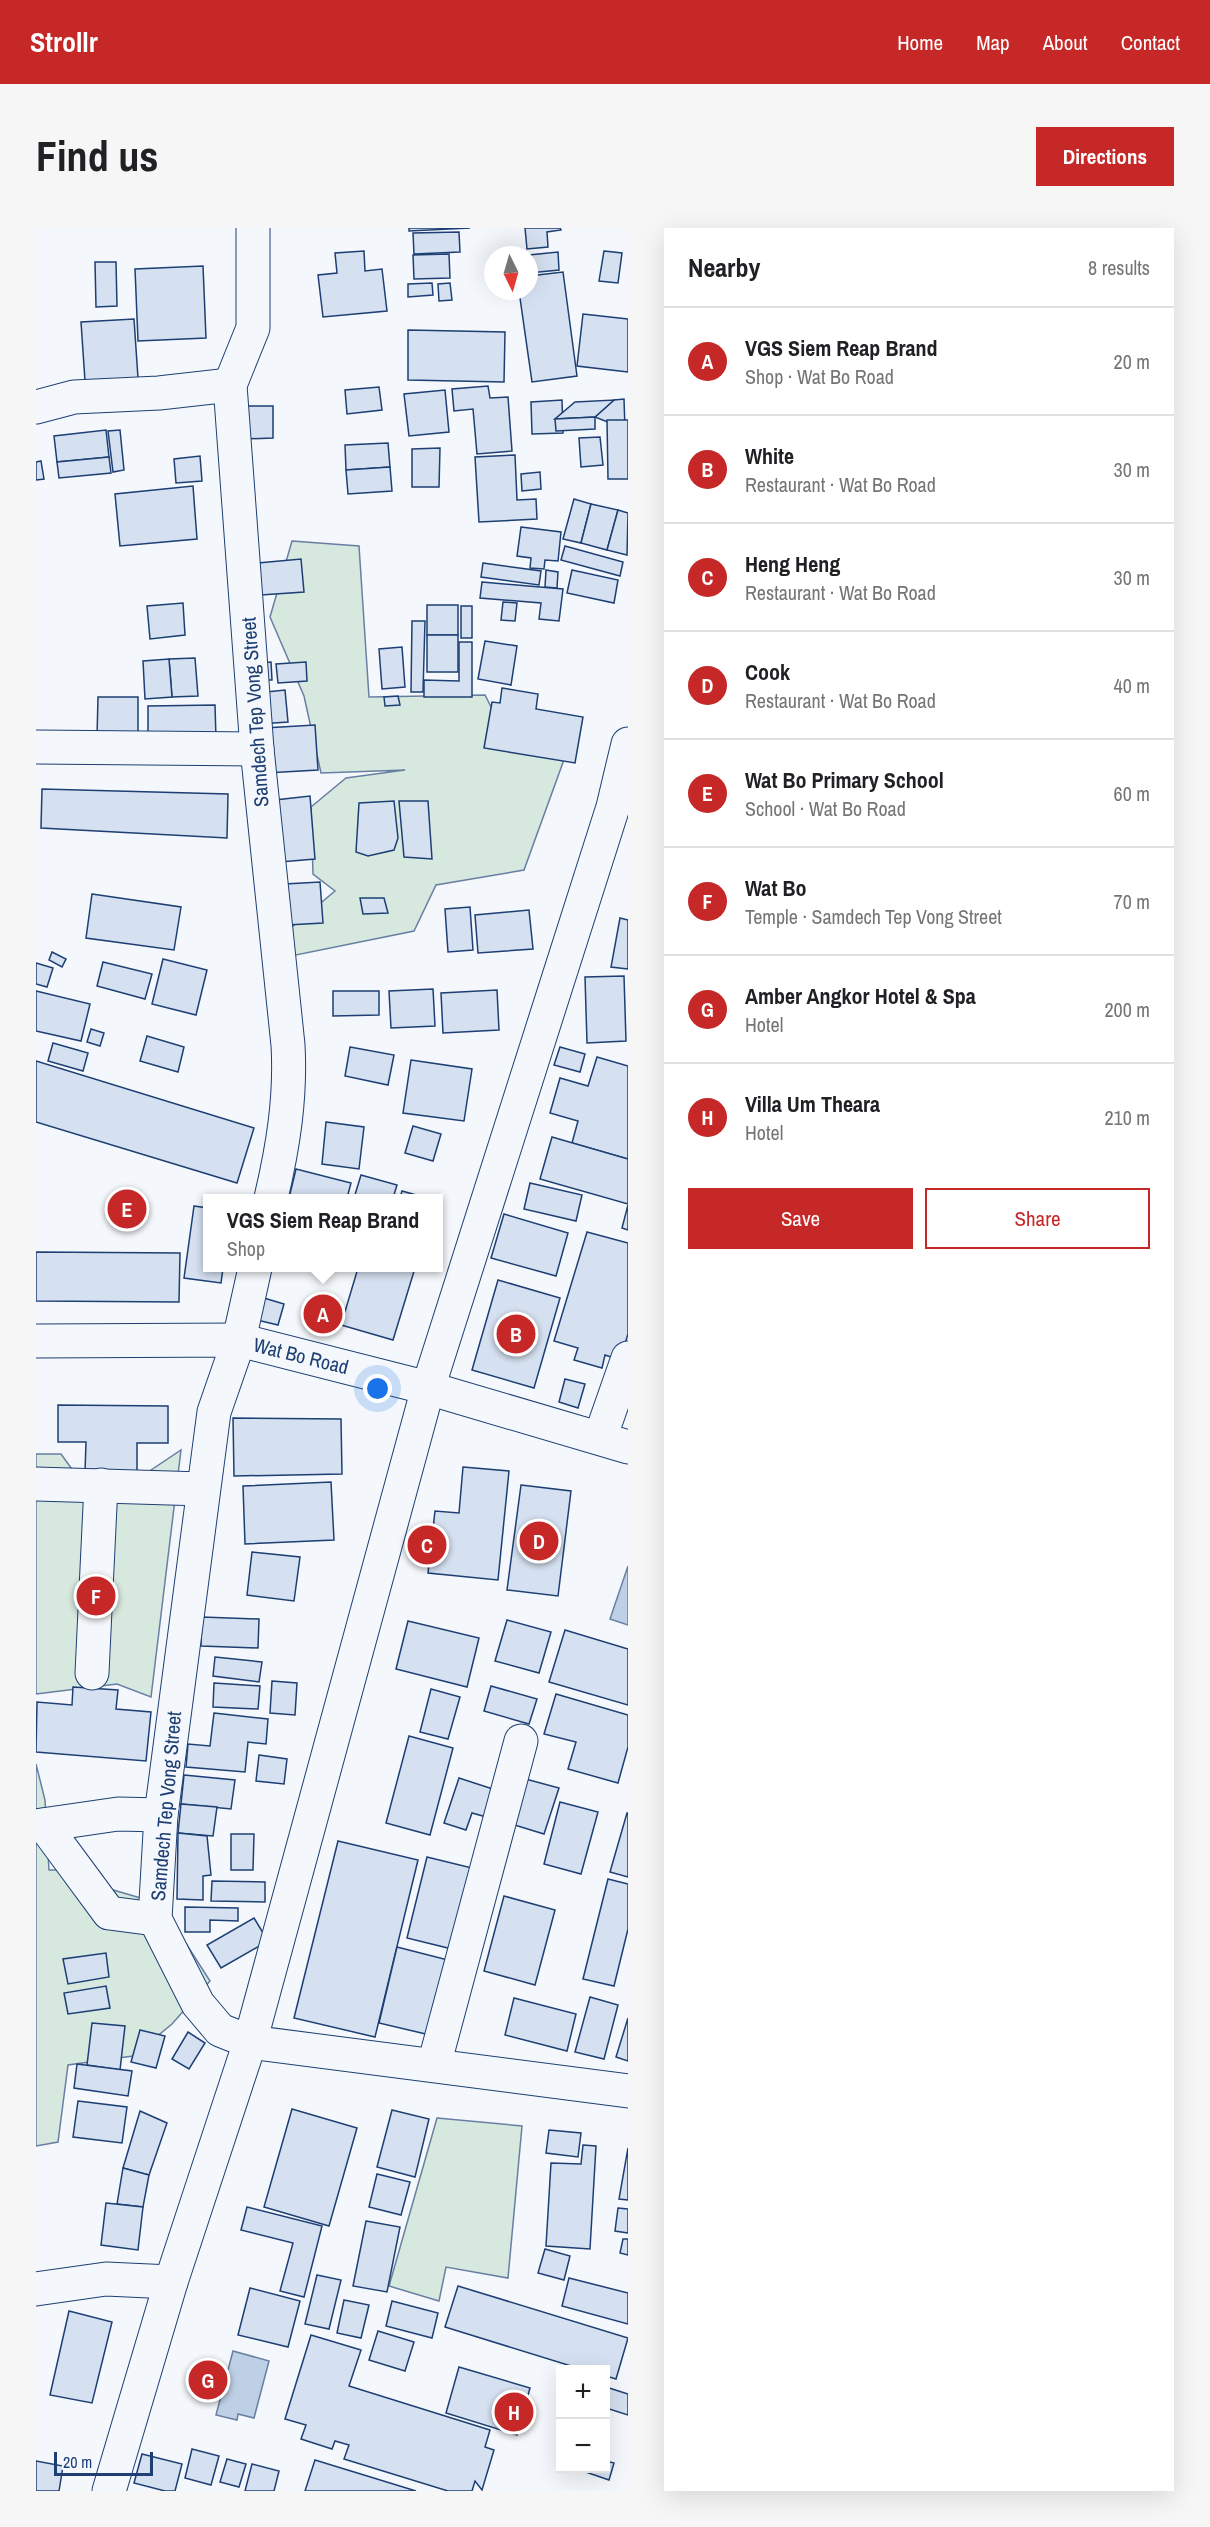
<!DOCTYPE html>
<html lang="en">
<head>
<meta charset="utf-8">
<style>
	:root { --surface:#fff; --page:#f6f6f6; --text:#202124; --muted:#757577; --line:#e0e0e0; --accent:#c62828 }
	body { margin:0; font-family:"Archivo Narrow",sans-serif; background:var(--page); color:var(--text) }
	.controls { position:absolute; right:18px; bottom:18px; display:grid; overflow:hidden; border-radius:0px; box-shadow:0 6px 24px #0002 }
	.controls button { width:54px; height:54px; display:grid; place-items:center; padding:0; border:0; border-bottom:2px solid var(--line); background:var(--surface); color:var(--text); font:30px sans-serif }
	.compass { position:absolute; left:448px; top:18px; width:54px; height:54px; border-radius:50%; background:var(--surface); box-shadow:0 6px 24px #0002; rotate:175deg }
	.scale { position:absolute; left:18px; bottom:15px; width:99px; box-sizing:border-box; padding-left:6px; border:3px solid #1d3f73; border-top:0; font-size:16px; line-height:21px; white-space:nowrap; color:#1d3f73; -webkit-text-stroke:4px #f4f7fb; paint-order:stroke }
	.you { position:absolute; left:342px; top:1161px; width:21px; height:21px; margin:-15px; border:4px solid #fff; border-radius:50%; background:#1a73e8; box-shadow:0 0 0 9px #1a73e833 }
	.badge { display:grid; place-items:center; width:39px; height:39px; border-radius:50%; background:var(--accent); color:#fff; font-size:20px; font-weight:700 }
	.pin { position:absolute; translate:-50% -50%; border:3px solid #fff; box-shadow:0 2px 6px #0006 }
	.popup { position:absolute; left:167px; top:966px; width:240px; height:78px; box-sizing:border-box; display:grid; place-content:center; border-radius:0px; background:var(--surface); filter:drop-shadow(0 2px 4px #0005); font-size:20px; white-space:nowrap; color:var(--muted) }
	.popup b { font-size:22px; color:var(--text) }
	.popup::after { content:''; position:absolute; left:50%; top:100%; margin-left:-12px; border:12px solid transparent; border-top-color:var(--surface) }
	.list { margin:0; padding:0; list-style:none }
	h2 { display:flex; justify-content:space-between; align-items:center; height:78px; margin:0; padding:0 24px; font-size:26px }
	h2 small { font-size:20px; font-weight:400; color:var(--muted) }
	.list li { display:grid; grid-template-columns:39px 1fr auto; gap:18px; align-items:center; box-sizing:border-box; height:108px; padding:0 24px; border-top:2px solid var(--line) }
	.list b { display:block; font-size:22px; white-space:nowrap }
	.list p { margin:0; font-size:20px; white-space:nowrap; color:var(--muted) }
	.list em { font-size:20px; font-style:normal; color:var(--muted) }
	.actions { display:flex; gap:12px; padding:18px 24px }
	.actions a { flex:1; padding:14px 0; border:2px solid var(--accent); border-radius:0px; text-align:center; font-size:21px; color:var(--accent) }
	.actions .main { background:var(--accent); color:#fff }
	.map { position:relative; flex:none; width:592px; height:2263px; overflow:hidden; border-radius:0px }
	header { display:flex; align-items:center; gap:36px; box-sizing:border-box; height:84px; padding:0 30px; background:var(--accent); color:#fff }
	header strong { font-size:28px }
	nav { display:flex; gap:33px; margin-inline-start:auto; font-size:21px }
	.intro { display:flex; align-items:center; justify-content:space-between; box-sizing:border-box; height:144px; padding:0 36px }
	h1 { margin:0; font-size:42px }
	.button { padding:15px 27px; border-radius:0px; background:var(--accent); color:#fff; font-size:21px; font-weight:700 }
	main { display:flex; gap:36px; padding:0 36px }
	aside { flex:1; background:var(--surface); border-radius:0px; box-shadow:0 6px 24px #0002 }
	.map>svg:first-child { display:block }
	.green { fill:#d7e8df; stroke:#687fa3; stroke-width:1.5 }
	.water { fill:#bed0e5; stroke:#687fa3; stroke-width:1.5 }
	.building { fill:#d5e0f0; stroke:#1d3f73; stroke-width:1.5 }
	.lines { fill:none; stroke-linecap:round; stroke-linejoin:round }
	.minor-casing { stroke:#1d3f73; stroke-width:35 }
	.minor { stroke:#f4f7fb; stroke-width:33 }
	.labels { text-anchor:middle; stroke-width:4.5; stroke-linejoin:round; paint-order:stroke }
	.street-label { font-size:20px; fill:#1d3f73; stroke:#f4f7fb }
</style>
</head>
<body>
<header>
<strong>Strollr</strong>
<nav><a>Home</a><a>Map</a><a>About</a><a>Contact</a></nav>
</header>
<div class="intro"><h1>Find us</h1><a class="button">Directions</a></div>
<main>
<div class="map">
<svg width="592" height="2263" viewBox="0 0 592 2263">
	<rect width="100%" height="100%" fill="#f4f7fb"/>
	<g class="green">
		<path d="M256 313 323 318 333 469 449 467 467 502 538 504 488 642 400 657 378 703 255 728 244 709 299 663 277 646 275 579 310 550 369 542 285 545 268 468 234 389Z"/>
		<path d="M145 1222 115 1469 81 1456 0 1466V1226H25L41 1248 103 1250Z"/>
		<path d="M0 1536 9 1572 13 1642H51L67 1659 108 1671 137 1695 174 1753 136 1796 97 1828 32 1837 22 1914 0 1918Z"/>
		<path d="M401 1890 486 1898 472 2050 410 2039 403 2073 353 2058Z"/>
	</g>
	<g class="water">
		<path d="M592 1338V1397L574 1391Z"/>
		<path d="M197 2123 233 2133 218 2190 202 2186 201 2192 180 2187Z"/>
	</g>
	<g class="building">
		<path d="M373 0H434L373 3Z"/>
		<path d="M489 0H524L525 2 511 4 512 19 491 21Z"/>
		<path d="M423 4 424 24 378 26 377 5Z"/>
		<path d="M328 23 329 43 346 41 351 83 287 89 282 47 301 45 299 25Z"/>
		<path d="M568 23 586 25 582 55 563 53Z"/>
		<path d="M522 24 523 42 493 45V27Z"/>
		<path d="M413 26 414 50 378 51 377 27Z"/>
		<path d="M59 34H80L81 78 60 79Z"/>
		<path d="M167 38 170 110 102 113 99 41Z"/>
		<path d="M527 44 541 148 496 154 483 63H493V48Z"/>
		<path d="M396 55 397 67 372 69V56Z"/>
		<path d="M414 55 416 72 403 73 402 56Z"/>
		<path d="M547 86 592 91V144L541 138Z"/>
		<path d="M98 91 102 150 49 153 45 94Z"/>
		<path d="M372 102 469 104 468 154 372 152Z"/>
		<path d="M452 158 454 170 472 169 476 223 441 226 437 181 418 183 416 161Z"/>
		<path d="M343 159 346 182 311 186 309 162Z"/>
		<path d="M409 162 413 204 373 208 368 166Z"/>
		<path d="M588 171 589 201 559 189 578 172Z"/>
		<path d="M526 172 527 205 496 206 495 174Z"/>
		<path d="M578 172 559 189 519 191 539 174Z"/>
		<path d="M206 178H237V210L207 211Z"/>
		<path d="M559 189V201L520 203 519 191Z"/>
		<path d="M571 192H592V251H572Z"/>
		<path d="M70 202 73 229 21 234 18 208Z"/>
		<path d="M84 202 88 242 77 244 72 203Z"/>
		<path d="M564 209 567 237 545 239 543 210Z"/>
		<path d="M352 215 354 239 310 242 309 217Z"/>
		<path d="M404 220 403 259H376V221Z"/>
		<path d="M479 227 481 272 500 271 501 291 443 294 439 229Z"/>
		<path d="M164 228 166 253 140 255 138 231Z"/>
		<path d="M73 229 75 245 23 250 21 234Z"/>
		<path d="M5 233 8 251 0 252V234Z"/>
		<path d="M354 239 356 263 312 266 310 242Z"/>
		<path d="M504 244 505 261 486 263 485 246Z"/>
		<path d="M157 258 161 311 84 318 79 266Z"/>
		<path d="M538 271 555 276 545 315 527 311Z"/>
		<path d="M555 276 582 282 571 322 545 315Z"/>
		<path d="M582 282 592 285 591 327 571 322Z"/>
		<path d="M485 299 525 304 522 333 509 332 508 341 494 340 495 330 481 328Z"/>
		<path d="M529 318 587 334 584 348 525 332Z"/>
		<path d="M265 331 268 364 225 367 222 335Z"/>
		<path d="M447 335 505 343 503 357 445 349Z"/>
		<path d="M510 342 522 344 521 360 509 359Z"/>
		<path d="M536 342 582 352 578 375 531 365Z"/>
		<path d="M446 354 527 361 523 393 503 391 505 375 444 370Z"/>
		<path d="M467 374 481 375 479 393 465 392Z"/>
		<path d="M147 375 149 407 114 411 111 378Z"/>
		<rect x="391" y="377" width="31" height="30"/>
		<rect x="425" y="378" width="11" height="32"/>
		<path d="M376 393H389L387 464H375Z"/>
		<rect x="391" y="407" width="31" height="37"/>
		<path d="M449 413 481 418 475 457 442 451Z"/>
		<path d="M423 414H436V469H388V452L423 453Z"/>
		<path d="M366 419 369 459 346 461 343 421Z"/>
		<path d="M159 430 162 468 136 469 133 431Z"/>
		<path d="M133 431 136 469 109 471 107 433Z"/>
		<path d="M235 434 236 452H226L225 435Z"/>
		<path d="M270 434 271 453 242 455 240 436Z"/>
		<path d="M466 460 502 466 500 481 547 489 539 535 448 520 456 474 464 475Z"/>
		<path d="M249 462 252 494 224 496 221 465Z"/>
		<path d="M362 468 364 477 349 478 348 469Z"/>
		<path d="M62 469H102V509H61Z"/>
		<path d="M179 477 180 511 112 512V478Z"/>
		<path d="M279 497 282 542 230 545 228 500Z"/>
		<path d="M6 561 192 566 191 610 5 600Z"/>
		<path d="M274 568 279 631 244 634 239 572Z"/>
		<path d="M358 573 362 610 358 622 332 628 320 624 323 575Z"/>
		<path d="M363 573H392L396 631 368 629Z"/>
		<path d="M284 654 287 695 251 697 249 656Z"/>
		<path d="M56 666 145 679 138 722 50 710Z"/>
		<path d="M324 670H348L352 685 327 686Z"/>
		<path d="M434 679 437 722 412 724 409 681Z"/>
		<path d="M493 682 497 721 442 725 439 687Z"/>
		<path d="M584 690 592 692V741L575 739Z"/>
		<path d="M16 724 30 731 26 739 13 732Z"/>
		<path d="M127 731 171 742 160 787 116 776Z"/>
		<path d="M67 734 116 746 109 771 61 758Z"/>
		<path d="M0 735 17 740 11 759 0 756Z"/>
		<path d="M588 748 590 813 551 815 549 749Z"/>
		<path d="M397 761 399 798 355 800 353 763Z"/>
		<path d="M461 762 463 802 407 805 405 765Z"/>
		<path d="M0 763 54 776 45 813 0 803Z"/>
		<path d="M297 763H343V787L297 788Z"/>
		<path d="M55 801 68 805 64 818 51 814Z"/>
		<path d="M111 808 148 819 142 844 104 833Z"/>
		<path d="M17 815 52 825 47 843 12 833Z"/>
		<path d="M314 819 358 827 352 857 309 848Z"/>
		<path d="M524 819 549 826 544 844 518 837Z"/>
		<path d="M561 829 592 838V931L536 915 542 893 514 885 524 850 552 858Z"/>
		<path d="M375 832 436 841 428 893 367 885Z"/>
		<path d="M0 833 218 900 201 955 0 894Z"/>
		<path d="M290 894 328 899 323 941 286 936Z"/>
		<path d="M377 898 405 906 397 933 369 925Z"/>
		<path d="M516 909 592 931V976L504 951Z"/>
		<path d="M260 941 315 955 311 970H253Z"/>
		<path d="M325 947 361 957 357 970H318Z"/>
		<path d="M494 955 546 967 540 993 488 981Z"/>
		<path d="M366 963 391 970H364Z"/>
		<path d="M592 977V1002L586 1000Z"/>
		<path d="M158 978 172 980V1040H187L185 1055 148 1050Z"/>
		<path d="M468 986 532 1005 520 1048 455 1030Z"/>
		<path d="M551 1004 592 1015V1106L584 1132 569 1127 566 1140 538 1132 542 1120 518 1113Z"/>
		<path d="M0 1024 144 1025 143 1074 0 1073Z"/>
		<path d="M322 1040H379L357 1112 305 1097Z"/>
		<path d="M462 1052 524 1070 498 1160 436 1142Z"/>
		<path d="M228 1070 248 1076 242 1097 221 1092Z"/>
		<path d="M529 1151 549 1156 542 1180 523 1174Z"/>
		<path d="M22 1177 132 1178V1215H101V1244H49L50 1214H22Z"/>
		<path d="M197 1190 305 1191 306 1246 198 1248Z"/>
		<path d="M427 1239 473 1243 462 1352 392 1345 399 1283 423 1285Z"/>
		<path d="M295 1254 298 1312 209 1316 207 1258Z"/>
		<path d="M485 1257 535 1263 522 1368 471 1362Z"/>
		<path d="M216 1324 264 1329 258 1373 211 1367Z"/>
		<path d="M166 1389 223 1391 222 1420 165 1418Z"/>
		<path d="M471 1392 515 1404 503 1445 459 1433Z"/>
		<path d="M372 1393 443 1410 431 1459 360 1441Z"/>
		<path d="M529 1402 592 1421V1477L513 1454Z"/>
		<path d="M179 1429 226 1434 223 1454 177 1448Z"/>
		<path d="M236 1453 261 1455 259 1487 234 1485Z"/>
		<path d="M178 1455 224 1458 222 1481 177 1479Z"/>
		<path d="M455 1458 501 1471 493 1496 448 1483Z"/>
		<path d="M37 1459 82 1462 80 1481 115 1484 110 1533 0 1524 1 1474 36 1477Z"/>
		<path d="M395 1461 424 1469 412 1511 384 1504Z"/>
		<path d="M520 1466 592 1487V1519L582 1555 532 1541 540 1514 508 1506Z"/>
		<path d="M178 1485 232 1491 230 1516 212 1514 209 1544 150 1539 152 1516 174 1518Z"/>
		<path d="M373 1508 417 1520 394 1607 350 1595Z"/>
		<path d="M223 1527 251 1531 248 1556 220 1553Z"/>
		<path d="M148 1547 199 1552 195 1581 145 1576Z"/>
		<path d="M423 1550 463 1563 454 1590 436 1585 430 1602 408 1595Z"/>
		<path d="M486 1550 523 1560 508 1606 472 1595Z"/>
		<path d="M524 1574 562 1584 545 1646 508 1636Z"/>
		<path d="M145 1576 181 1579 177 1608 142 1605Z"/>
		<path d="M591 1585H592V1649L574 1644Z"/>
		<path d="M142 1605 171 1608 175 1647 167 1648V1672L141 1671Z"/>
		<path d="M195 1606H218L217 1642H195Z"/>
		<path d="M302 1613 382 1632 339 1809 258 1790Z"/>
		<path d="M391 1629 436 1640 416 1721 371 1710Z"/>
		<path d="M572 1651 592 1656V1701L578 1758 547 1751Z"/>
		<path d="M176 1653 229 1654V1674L175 1673Z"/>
		<path d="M468 1668 519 1682 499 1757 448 1743Z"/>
		<path d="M149 1679 202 1680V1693L174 1692V1704H149Z"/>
		<path d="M218 1690 232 1713 185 1740 171 1717Z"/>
		<path d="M361 1719 412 1732 394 1807 343 1795Z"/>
		<path d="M70 1725 73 1749 32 1756 27 1731Z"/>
		<path d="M70 1758 74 1780 32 1786 28 1765Z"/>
		<path d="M554 1769 582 1777 568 1831 539 1824Z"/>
		<path d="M478 1770 540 1786 531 1823 469 1807Z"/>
		<path d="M592 1790V1833L580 1829Z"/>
		<path d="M56 1795 89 1798 84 1842 51 1837Z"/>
		<path d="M104 1802 129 1808 120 1840 95 1834Z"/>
		<path d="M152 1804 169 1815 153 1841 136 1831Z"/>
		<path d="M41 1836 96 1843 92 1868 38 1860Z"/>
		<path d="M42 1873 91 1879 86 1915 37 1909Z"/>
		<path d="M256 1881 321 1900 293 1998 228 1979Z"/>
		<path d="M356 1882 393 1891 379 1949 341 1939Z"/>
		<path d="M104 1883 131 1895 113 1947 87 1940Z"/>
		<path d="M513 1902 545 1905 542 1929 510 1925Z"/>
		<path d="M547 1917 560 1918 554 2021 510 2018 515 1935 545 1936Z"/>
		<path d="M592 1920V1972L583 1971Z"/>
		<path d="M87 1940 113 1947 107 1979 81 1976Z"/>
		<path d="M341 1946 374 1954 365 1987 333 1979Z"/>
		<path d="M70 1975 107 1979 102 2022 65 2017Z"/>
		<path d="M211 1979 286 1998 268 2069 244 2063 257 2015 205 2002Z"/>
		<path d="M582 1980 592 1981V2005L579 2003Z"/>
		<path d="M330 1993 364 1999 351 2064 317 2058Z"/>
		<path d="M587 2011H592V2027L584 2025Z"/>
		<path d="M509 2021 534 2028 528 2052 502 2045Z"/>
		<path d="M281 2047 305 2052 293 2101 269 2096Z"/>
		<path d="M533 2050 592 2065V2096L526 2078Z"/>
		<path d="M422 2058 592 2110 580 2151 570 2148V2142H548L409 2099Z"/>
		<path d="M214 2060 264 2073 252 2119 202 2107Z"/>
		<path d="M308 2072 333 2077 325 2110 301 2105Z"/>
		<path d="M356 2073 402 2085 396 2110 350 2098Z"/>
		<path d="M33 2083 76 2094 56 2175 14 2167Z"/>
		<path d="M342 2103 378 2114 369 2143 333 2132Z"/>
		<path d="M275 2107 325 2122 313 2158 454 2202 449 2219 458 2222 446 2262 439 2253 436 2263H412L308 2231 313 2217 299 2213 296 2221 265 2211 270 2197 249 2191Z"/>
		<path d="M423 2139 494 2160 481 2207 410 2185Z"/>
		<path d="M570 2159 592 2166V2187L570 2180Z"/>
		<path d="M156 2221 183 2228 175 2257 149 2250Z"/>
		<path d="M106 2226 146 2236 139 2263H129L98 2255Z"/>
		<path d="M191 2231 210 2236 203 2259 184 2254Z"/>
		<path d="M279 2232 380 2263H269Z"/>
		<path d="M0 2233 27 2238 23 2263H0Z"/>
		<path d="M570 2233 578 2235 573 2252 538 2240H570Z"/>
		<path d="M216 2236 243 2243 238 2263H209Z"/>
	</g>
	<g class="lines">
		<g class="minor-casing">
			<g id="minor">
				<path d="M217 0V100L194 157 221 521 252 817C255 870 247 919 235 970"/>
				<path d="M0 179 38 169 123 165 194 157"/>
				<path d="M0 519 221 521"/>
				<path d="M219 1040 203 1112 178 1184 125 1587 119 1691 162 1776 184 1802 214 1814 592 1863"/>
				<path d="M0 1113 203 1112 392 1160 592 1219"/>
				<path d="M564 1210 592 1130"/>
				<path d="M0 1256 167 1261"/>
				<path d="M56 1445 65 1257"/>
				<path d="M8 1597 73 1685 119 1691"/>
				<path d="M0 1598 82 1586 125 1587"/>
				<path d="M398 1837 485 1513"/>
				<path d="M0 2061 70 2051 135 2054"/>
				<path d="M73 2263 135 2054 214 1814 392 1160 577 579 592 516"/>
			</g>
		</g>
		<use href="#minor" class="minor"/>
	</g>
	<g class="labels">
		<g class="street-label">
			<text transform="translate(219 484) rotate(-94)" y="7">Samdech Tep Vong Street</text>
			<text transform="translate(265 1128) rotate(14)" y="7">Wat Bo Road</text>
			<text transform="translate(130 1578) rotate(-85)" y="7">Samdech Tep Vong Street</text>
		</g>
	</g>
</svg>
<div class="controls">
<button>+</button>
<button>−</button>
</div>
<svg class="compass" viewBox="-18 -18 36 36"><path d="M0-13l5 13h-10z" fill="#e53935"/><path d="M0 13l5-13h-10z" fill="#757577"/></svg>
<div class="scale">20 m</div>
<div class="you"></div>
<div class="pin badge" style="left:287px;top:1086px">A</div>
<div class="popup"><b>VGS Siem Reap Brand</b>Shop</div>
<div class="pin badge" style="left:480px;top:1106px">B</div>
<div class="pin badge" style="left:391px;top:1317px">C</div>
<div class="pin badge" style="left:503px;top:1313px">D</div>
<div class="pin badge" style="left:91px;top:981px">E</div>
<div class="pin badge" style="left:60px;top:1368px">F</div>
<div class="pin badge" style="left:172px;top:2152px">G</div>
<div class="pin badge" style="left:478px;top:2184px">H</div>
</div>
<aside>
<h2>Nearby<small>8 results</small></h2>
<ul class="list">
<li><span class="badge">A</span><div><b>VGS Siem Reap Brand</b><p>Shop · Wat Bo Road</p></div><em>20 m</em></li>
<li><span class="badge">B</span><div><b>White</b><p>Restaurant · Wat Bo Road</p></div><em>30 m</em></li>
<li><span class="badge">C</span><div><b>Heng Heng</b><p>Restaurant · Wat Bo Road</p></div><em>30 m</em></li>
<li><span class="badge">D</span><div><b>Cook</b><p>Restaurant · Wat Bo Road</p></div><em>40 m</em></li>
<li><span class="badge">E</span><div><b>Wat Bo Primary School</b><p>School · Wat Bo Road</p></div><em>60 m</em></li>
<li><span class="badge">F</span><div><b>Wat Bo</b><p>Temple · Samdech Tep Vong Street</p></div><em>70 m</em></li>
<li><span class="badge">G</span><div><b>Amber Angkor Hotel &amp; Spa</b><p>Hotel</p></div><em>200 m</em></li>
<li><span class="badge">H</span><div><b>Villa Um Theara</b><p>Hotel</p></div><em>210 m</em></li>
</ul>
<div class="actions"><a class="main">Save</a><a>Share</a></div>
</aside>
</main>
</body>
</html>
